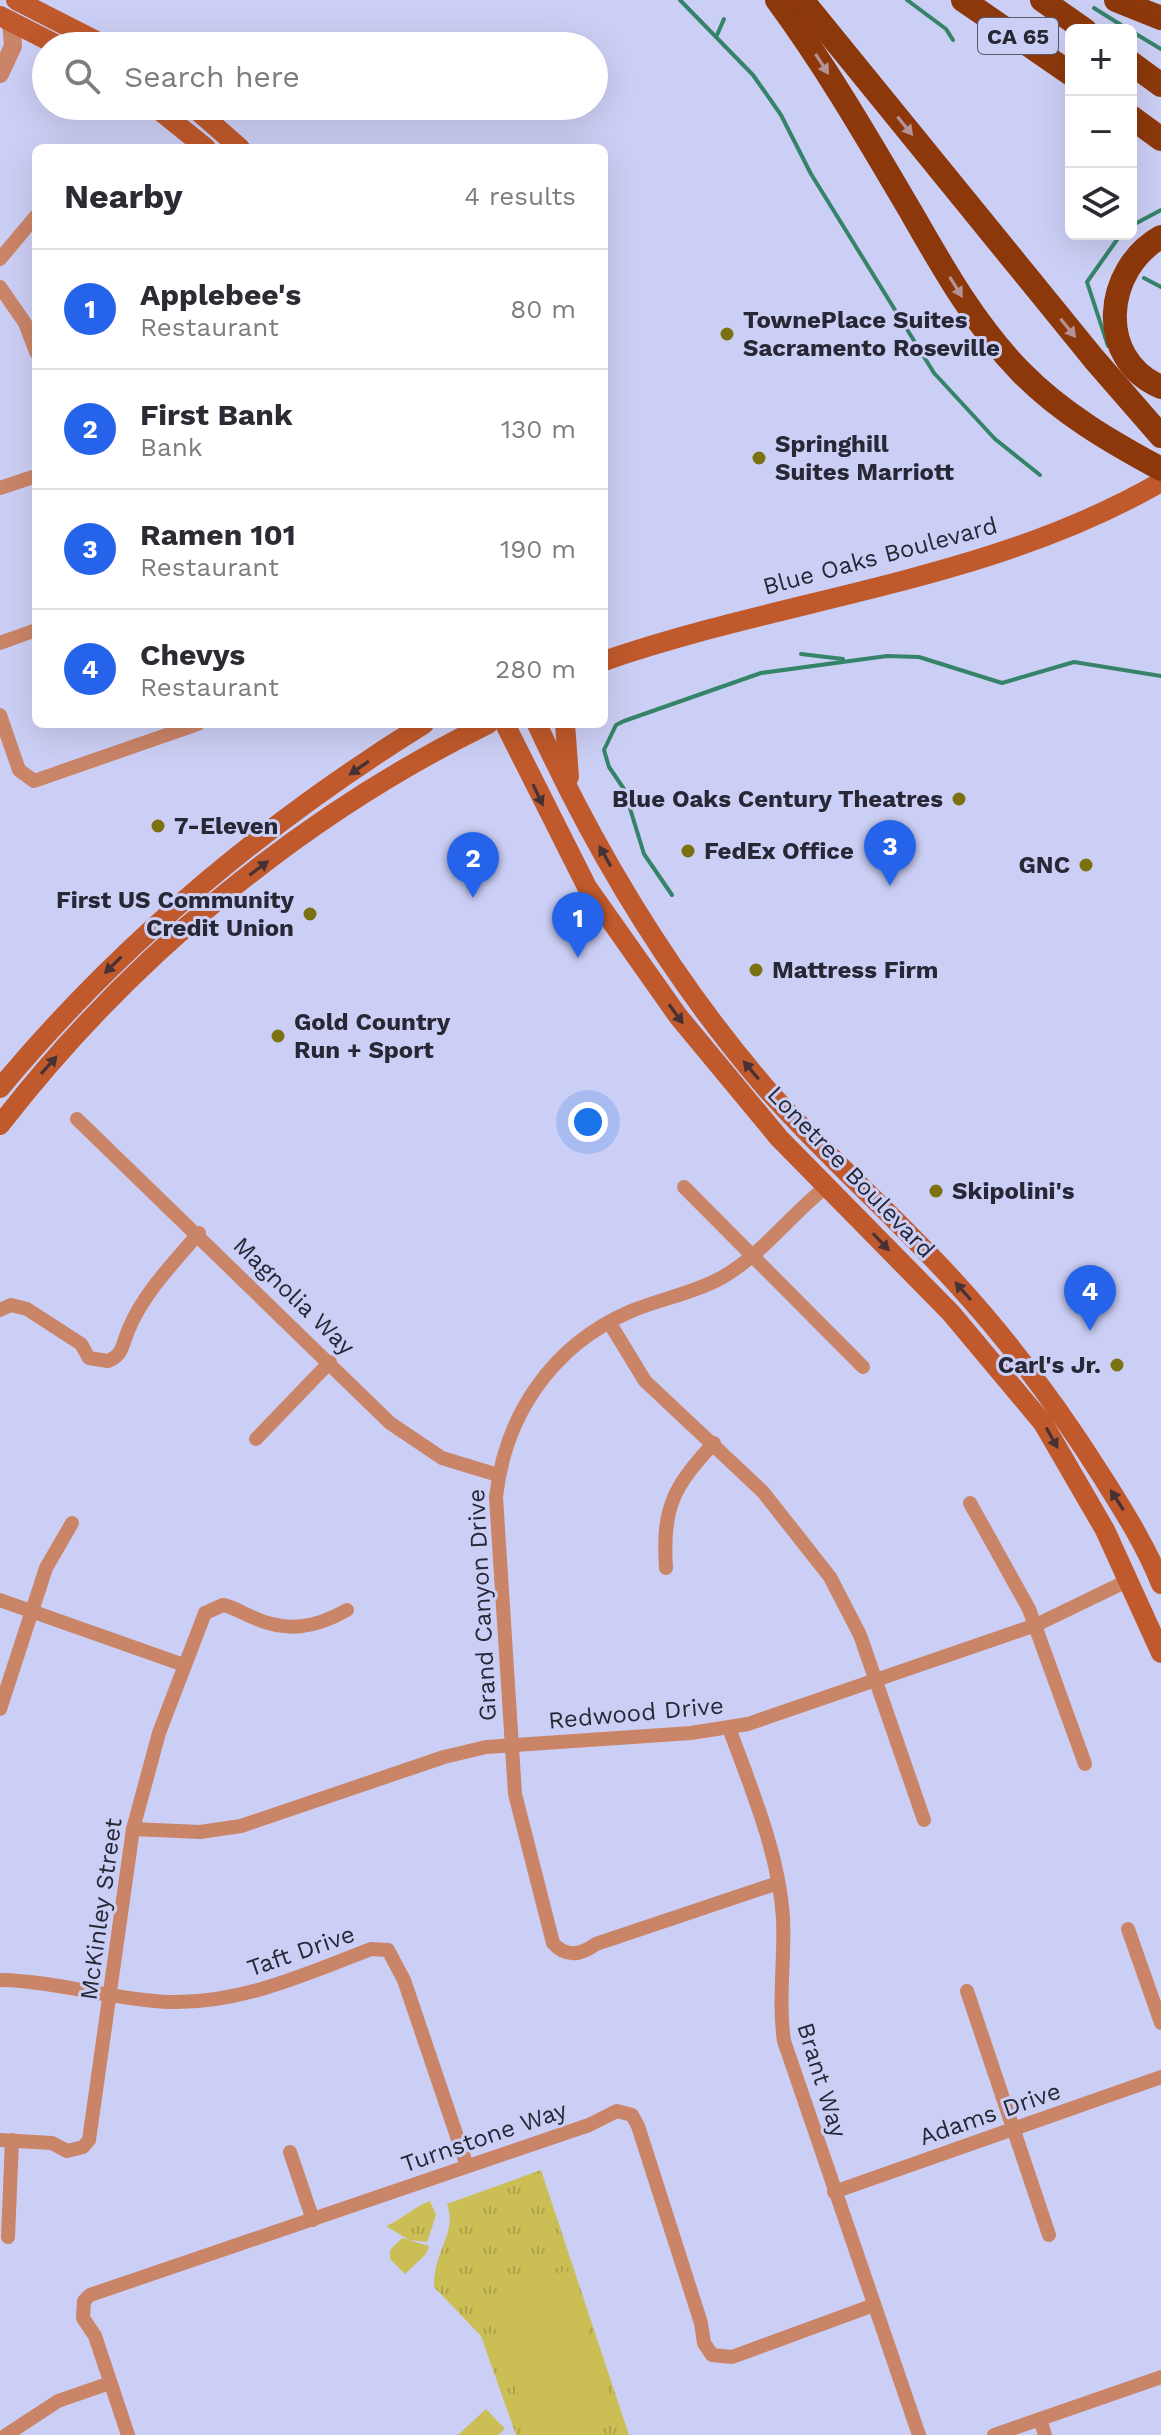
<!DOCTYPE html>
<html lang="en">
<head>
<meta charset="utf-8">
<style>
	:root { --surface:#fff; --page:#f2f2f3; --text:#2b2b33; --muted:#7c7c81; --line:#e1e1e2; --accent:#2563eb }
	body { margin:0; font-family:"Work Sans",sans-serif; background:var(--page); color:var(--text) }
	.controls { position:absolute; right:24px; top:24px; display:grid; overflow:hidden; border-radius:12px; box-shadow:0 8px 32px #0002 }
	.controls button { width:72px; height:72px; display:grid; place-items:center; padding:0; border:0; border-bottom:2px solid var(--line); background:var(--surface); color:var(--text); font:40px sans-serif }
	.you { position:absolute; left:588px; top:1122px; width:28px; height:28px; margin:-20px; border:6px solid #fff; border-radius:50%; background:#1a73e8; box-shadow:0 0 0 12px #1a73e833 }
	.badge { display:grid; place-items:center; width:52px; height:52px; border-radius:50%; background:var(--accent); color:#fff; font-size:26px; font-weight:700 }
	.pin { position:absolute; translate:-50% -66px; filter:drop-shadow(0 2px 4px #0008) }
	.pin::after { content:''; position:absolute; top:42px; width:28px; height:24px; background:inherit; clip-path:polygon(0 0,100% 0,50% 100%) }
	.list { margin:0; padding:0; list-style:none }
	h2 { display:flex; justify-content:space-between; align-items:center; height:104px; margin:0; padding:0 32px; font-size:34px }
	h2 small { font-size:26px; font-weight:400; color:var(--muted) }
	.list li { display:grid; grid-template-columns:52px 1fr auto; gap:24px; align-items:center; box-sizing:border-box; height:120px; padding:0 32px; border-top:2px solid var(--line) }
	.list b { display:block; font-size:30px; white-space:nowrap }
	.list p { margin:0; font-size:26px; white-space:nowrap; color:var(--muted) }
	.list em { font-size:26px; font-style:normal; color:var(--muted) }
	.icon { flex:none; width:44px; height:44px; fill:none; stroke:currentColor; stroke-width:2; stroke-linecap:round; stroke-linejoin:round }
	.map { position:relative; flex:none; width:1161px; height:2435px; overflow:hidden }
	.search { position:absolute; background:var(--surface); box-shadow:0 8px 32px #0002; left:32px; top:32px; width:576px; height:88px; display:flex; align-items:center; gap:20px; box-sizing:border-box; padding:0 28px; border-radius:44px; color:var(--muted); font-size:30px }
	.panel { position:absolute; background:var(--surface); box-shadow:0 8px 32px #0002; left:32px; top:144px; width:576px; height:584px; border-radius:12px }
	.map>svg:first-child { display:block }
	.grass { fill:url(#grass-tufts) }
	.park { fill:#cabe55 }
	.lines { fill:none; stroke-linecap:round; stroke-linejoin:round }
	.stream { stroke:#358368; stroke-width:4 }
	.minor { stroke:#ca8468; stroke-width:14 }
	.tertiary { stroke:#ca8468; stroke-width:18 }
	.secondary { stroke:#c0592b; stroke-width:20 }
	.motorway { stroke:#8d380b; stroke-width:24 }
	.oneway { fill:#b39397 }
	.oneway2 { fill:#463134 }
	.poi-dot { fill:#7b7111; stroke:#cccff5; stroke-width:3 }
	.labels { text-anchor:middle; stroke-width:6; stroke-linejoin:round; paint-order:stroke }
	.shield { fill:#cccff5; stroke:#58596f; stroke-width:2 }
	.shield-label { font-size:22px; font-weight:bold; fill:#272736 }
	.poi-label { font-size:24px; font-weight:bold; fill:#272736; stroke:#cccff5; text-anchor:start }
	.street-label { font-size:24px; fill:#272736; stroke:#cccff5 }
</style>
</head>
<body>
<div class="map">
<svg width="1161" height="2435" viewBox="0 0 1161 2435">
	<defs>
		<pattern id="grass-tufts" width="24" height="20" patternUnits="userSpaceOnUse" patternTransform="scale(2)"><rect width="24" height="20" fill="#cabe55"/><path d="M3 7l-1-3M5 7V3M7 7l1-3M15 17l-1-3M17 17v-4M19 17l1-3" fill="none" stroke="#aea34b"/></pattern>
	</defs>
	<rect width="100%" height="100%" fill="#cccff5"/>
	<g class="grass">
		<path d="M541 2170 629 2435H516L481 2336 434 2287C433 2251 458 2233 447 2204Z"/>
		<path d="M430 2201 436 2215 427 2242 409 2240 386 2226C403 2219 413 2207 430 2201Z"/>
	</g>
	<g class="park">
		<path d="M402 2238 429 2246 426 2254 405 2274 390 2259V2250Z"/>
		<path d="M567 2270 620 2422 584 2435H533L484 2297Z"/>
		<path d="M486 2409 505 2429 498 2435H458Z"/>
	</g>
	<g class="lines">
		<g class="stream">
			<path d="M680 0 753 75 781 115 811 174 934 373 995 439 1040 475"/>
			<path d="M907 0 946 29 953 40"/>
			<path d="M1094 8 1129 30"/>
			<path d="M1131 31 1161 49"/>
			<path d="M717 35 724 19"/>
			<path d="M1131 226 1161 210"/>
			<path d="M1144 278 1161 287"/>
			<path d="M1108 346 1087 282 1121 234"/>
			<path d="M801 654 843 659"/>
			<path d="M672 895 644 854 624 789 609 767 604 750 616 725 624 721 761 673 887 656 919 657 1002 683 1074 662 1161 676"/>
		</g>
		<g class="minor">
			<path d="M0 259 36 216"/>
			<path d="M0 287 25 323 36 352"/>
			<path d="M0 488 36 476"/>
			<path d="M0 643 36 630"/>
			<path d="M0 715 19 770 34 781 198 724"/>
			<path d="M77 1119 390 1423 442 1458 498 1475"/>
			<path d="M684 1187 863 1367"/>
			<path d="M0 1310 11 1305 27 1309 81 1344 89 1358 108 1361C123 1355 122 1345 128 1331 142 1295 174 1262 199 1233"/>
			<path d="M609 1322 645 1381 763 1492 830 1577 860 1635 924 1820"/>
			<path d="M256 1439 330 1362"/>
			<path d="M970 1503 1029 1609 1085 1764"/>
			<path d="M666 1568C662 1508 673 1487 714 1443"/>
			<path d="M0 1600 184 1665"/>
			<path d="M0 1709 46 1568 72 1523"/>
			<path d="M729 1728C751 1788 779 1854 783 1918 785 1959 778 2000 784 2041L919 2435"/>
			<path d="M133 1829 200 1832 241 1826 444 1757 486 1747 691 1733 748 1724 1036 1625 1129 1580"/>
			<path d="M778 1883 596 1944C581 1955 566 1958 553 1943L515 1794 496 1497C505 1415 552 1346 629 1312 659 1299 692 1294 721 1278 762 1255 790 1215 827 1186"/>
			<path d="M1128 1929 1161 2023"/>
			<path d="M0 1980C57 1981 113 2000 170 2002 240 2004 307 1974 371 1949L388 1950 404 1980 467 2166"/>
			<path d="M967 1991 1049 2235"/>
			<path d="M0 2140 52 2143 67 2151 83 2147 89 2140 133 1829 159 1733 205 1613 223 1605C234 1607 242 1613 252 1617 287 1633 315 1628 347 1610"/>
			<path d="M290 2152 313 2220"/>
			<path d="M834 2192 1161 2077"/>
			<path d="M8 2237 12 2140"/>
			<path d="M1040 2419 1045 2435"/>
			<path d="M6 2435 58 2401 110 2383"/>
			<path d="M128 2435 95 2336 83 2318 84 2301 90 2295 589 2125 617 2111 632 2115 638 2126 701 2323 704 2343 712 2355 732 2357 874 2305"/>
			<path d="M994 2435 1161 2377"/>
		</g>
		<path class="tertiary" d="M0 74 13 46 11 20"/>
		<g class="secondary">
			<path d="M16 0 106 46"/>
			<path d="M0 16 59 46"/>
			<path d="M154 106 206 148"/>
			<path d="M192 106 240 148"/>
			<path d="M604 661C789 597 990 581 1161 482"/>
			<path d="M505 724 587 887 678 1016 779 1138 951 1313 1043 1423 1105 1530 1161 1653"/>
			<path d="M537 724C597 855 671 977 764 1086 824 1155 893 1214 954 1281 1011 1343 1059 1408 1103 1478 1125 1513 1146 1546 1161 1584"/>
			<path d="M565 724 569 777"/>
			<path d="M0 1088C120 944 265 823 424 724"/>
			<path d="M0 1125C128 959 300 816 488 724"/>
		</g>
		<g class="motorway">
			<path d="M777 0C827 68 868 139 911 212 943 268 975 325 1021 372 1061 413 1111 442 1161 469"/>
			<path d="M802 0 1094 359 1161 436"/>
			<path d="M963 0 1071 74"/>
			<path d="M1042 0 1085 30"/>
			<path d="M1116 0 1161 18"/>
			<path d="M1131 63 1161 85"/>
			<path d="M1131 117 1161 139"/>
			<path d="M1161 237C1104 269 1095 359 1161 387"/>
		</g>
	</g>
	<defs><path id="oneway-solid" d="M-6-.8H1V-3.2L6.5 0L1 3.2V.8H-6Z" transform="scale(2)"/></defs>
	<g class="oneway">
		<use href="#oneway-solid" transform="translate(822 64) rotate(57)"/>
		<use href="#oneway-solid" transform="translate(905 126) rotate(51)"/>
		<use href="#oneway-solid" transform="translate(956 287) rotate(58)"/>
		<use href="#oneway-solid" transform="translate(1068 328) rotate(51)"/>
	</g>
	<g class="oneway2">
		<use href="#oneway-solid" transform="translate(359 768) rotate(145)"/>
		<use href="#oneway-solid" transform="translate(538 795) rotate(65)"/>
		<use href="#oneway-solid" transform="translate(605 856) rotate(-119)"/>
		<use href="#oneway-solid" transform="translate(259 868) rotate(-37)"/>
		<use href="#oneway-solid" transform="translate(113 965) rotate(135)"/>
		<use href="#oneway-solid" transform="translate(676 1014) rotate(54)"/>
		<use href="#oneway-solid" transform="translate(49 1065) rotate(-48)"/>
		<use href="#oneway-solid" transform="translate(751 1070) rotate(-130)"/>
		<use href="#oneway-solid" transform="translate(881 1242) rotate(47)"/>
		<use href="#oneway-solid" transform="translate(963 1291) rotate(-131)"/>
		<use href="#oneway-solid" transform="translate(1052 1438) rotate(61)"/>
		<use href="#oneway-solid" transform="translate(1117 1500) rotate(-123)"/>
	</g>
	<g class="poi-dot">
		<circle cx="727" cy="334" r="8"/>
		<circle cx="759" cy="458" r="8"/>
		<circle cx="959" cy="799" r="8"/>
		<circle cx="158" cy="826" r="8"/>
		<circle cx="688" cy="851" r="8"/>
		<circle cx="1086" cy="865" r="8"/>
		<circle cx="310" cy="914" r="8"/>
		<circle cx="756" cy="970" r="8"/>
		<circle cx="278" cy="1036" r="8"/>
		<circle cx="936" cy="1191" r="8"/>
		<circle cx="1117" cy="1365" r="8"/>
	</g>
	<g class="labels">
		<rect class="shield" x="978" y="18" width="80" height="36" rx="6"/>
		<g class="shield-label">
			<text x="1018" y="44">CA 65</text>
		</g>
		<g class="poi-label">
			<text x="743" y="328">TownePlace Suites<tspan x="743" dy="28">Sacramento Roseville</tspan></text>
			<text x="775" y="452">Springhill<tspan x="775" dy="28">Suites Marriott</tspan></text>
			<text x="943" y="807" text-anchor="end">Blue Oaks Century Theatres</text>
			<text x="174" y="834">7-Eleven</text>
			<text x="704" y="859">FedEx Office</text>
			<text x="1070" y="873" text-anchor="end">GNC</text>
			<text x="294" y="908" text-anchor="end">First US Community<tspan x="294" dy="28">Credit Union</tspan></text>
			<text x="772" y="978">Mattress Firm</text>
			<text x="294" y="1030">Gold Country<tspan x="294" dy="28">Run + Sport</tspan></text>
			<text x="952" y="1199">Skipolini's</text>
			<text x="1101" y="1373" text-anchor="end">Carl's Jr.</text>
		</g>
		<g class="street-label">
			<text transform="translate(880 556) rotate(-15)" y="8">Blue Oaks Boulevard</text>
			<text transform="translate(851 1172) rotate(46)" y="8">Lonetree Boulevard</text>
			<text transform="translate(294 1296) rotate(44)" y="8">Magnolia Way</text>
			<text transform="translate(482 1605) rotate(-93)" y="8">Grand Canyon Drive</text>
			<text transform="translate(636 1713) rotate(-5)" y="8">Redwood Drive</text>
			<text transform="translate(101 1909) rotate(-82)" y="8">McKinley Street</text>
			<text transform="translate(301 1951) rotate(-19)" y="8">Taft Drive</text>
			<text transform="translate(822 2080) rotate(73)" y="8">Brant Way</text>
			<text transform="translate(990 2114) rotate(-19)" y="8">Adams Drive</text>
			<text transform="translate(484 2137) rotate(-19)" y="8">Turnstone Way</text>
		</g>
	</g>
</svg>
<div class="controls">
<button>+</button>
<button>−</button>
<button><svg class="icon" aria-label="layers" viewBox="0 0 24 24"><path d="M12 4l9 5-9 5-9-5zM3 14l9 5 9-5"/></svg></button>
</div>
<div class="you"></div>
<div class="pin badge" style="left:578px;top:958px">1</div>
<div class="pin badge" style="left:473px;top:898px">2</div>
<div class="pin badge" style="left:890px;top:886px">3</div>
<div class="pin badge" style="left:1090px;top:1331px">4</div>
<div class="search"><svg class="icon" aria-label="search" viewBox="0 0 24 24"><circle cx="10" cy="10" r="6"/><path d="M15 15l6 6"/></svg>Search here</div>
<section class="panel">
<h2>Nearby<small>4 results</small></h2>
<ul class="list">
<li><span class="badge">1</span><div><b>Applebee's</b><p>Restaurant</p></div><em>80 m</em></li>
<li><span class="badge">2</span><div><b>First Bank</b><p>Bank</p></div><em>130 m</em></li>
<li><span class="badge">3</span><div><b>Ramen 101</b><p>Restaurant</p></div><em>190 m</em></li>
<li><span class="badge">4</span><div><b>Chevys</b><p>Restaurant</p></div><em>280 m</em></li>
</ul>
</section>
</div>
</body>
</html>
